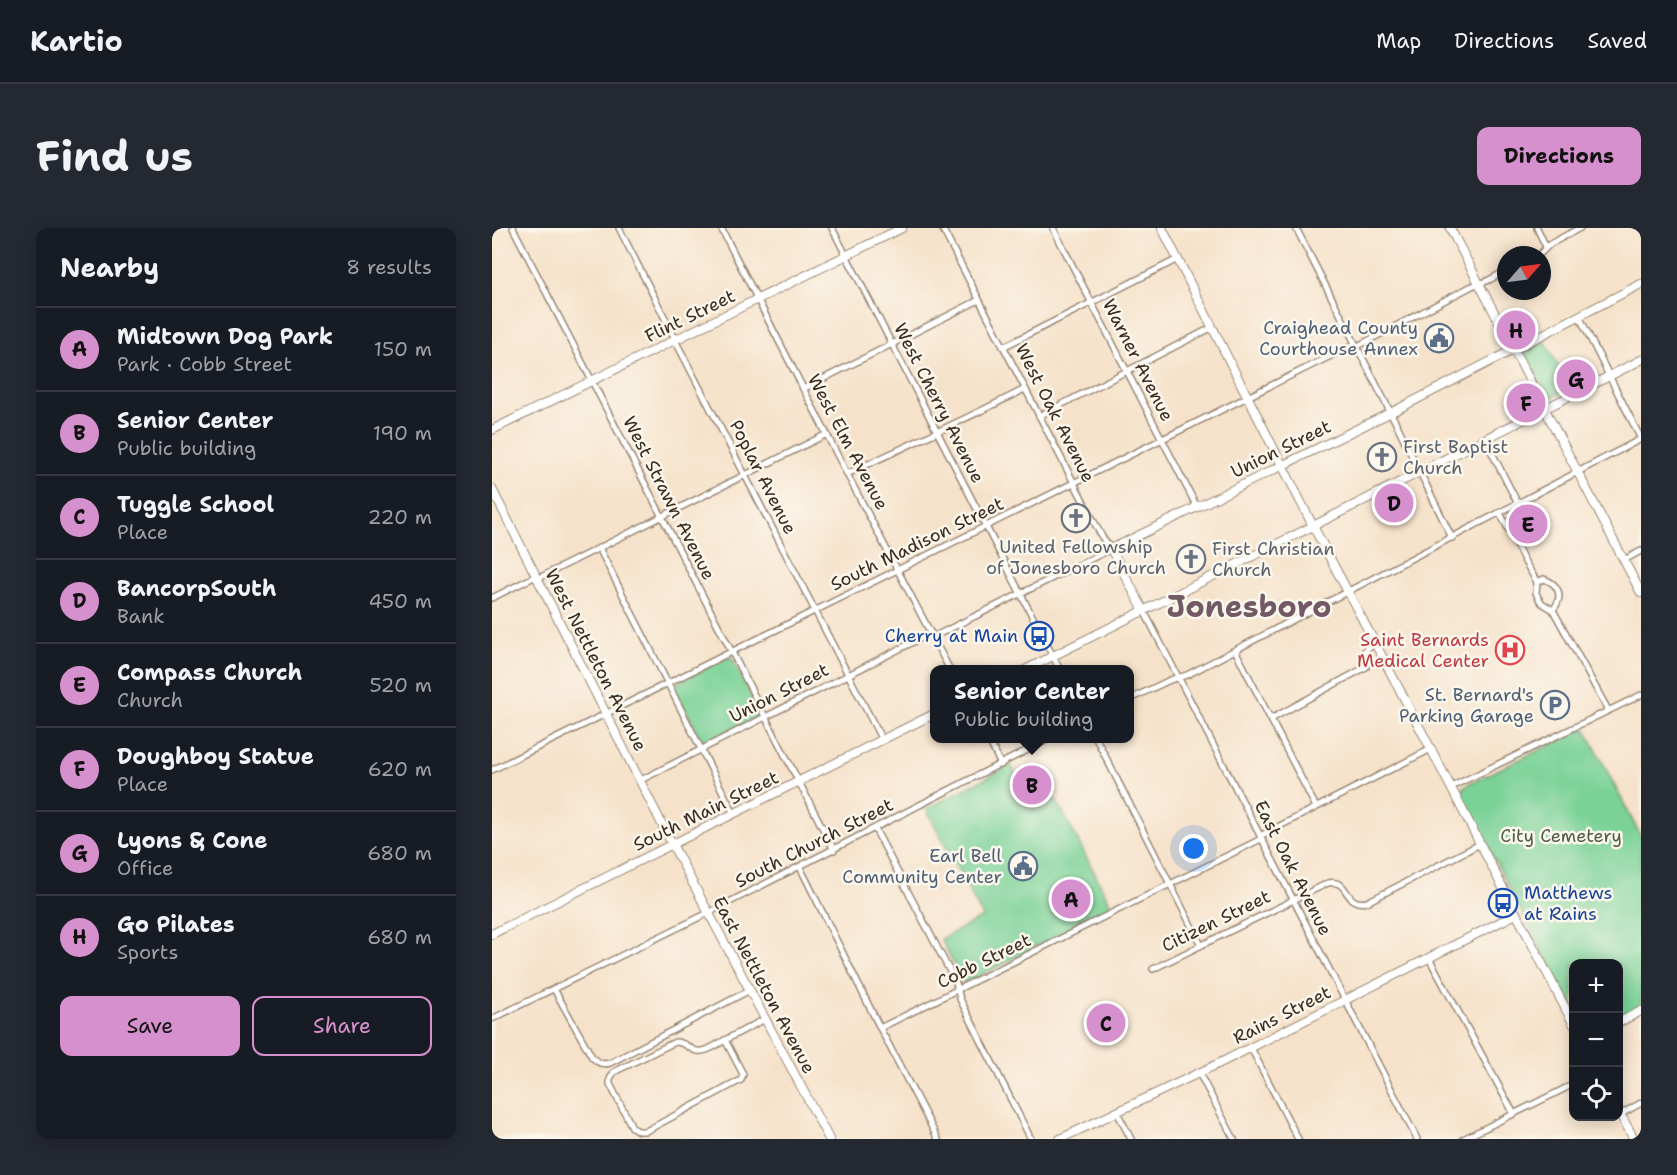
<!DOCTYPE html>
<html lang="en">
<head>
<meta charset="utf-8">
<style>
	:root { --surface:#171b24; --page:#242831; --text:#f1f3f6; --muted:#9ea1a6; --line:#363941; --accent:#d690ce }
	body { margin:0; font-family:"Shantell Sans",sans-serif; background:var(--page); color:var(--text) }
	.controls { position:absolute; right:18px; bottom:18px; display:grid; overflow:hidden; border-radius:12px; box-shadow:0 3px 15px #0003 }
	.controls button { width:54px; height:54px; display:grid; place-items:center; padding:0; border:0; border-bottom:2px solid var(--line); background:var(--surface); color:var(--text); font:30px sans-serif }
	.compass { position:absolute; left:1005px; top:18px; width:54px; height:54px; border-radius:50%; background:var(--surface); box-shadow:0 3px 15px #0003; rotate:62deg }
	.you { position:absolute; left:702px; top:621px; width:21px; height:21px; margin:-15px; border:4px solid #fff; border-radius:50%; background:#1a73e8; box-shadow:0 0 0 9px #1a73e833 }
	.badge { display:grid; place-items:center; width:39px; height:39px; border-radius:50%; background:var(--accent); color:#111; font-size:20px; font-weight:700 }
	.pin { position:absolute; translate:-50% -50%; border:3px solid #fff; box-shadow:0 2px 6px #0006 }
	.popup { position:absolute; left:438px; top:437px; width:204px; height:78px; box-sizing:border-box; display:grid; place-content:center; border-radius:12px; background:var(--surface); filter:drop-shadow(0 2px 4px #0005); font-size:20px; white-space:nowrap; color:var(--muted) }
	.popup b { font-size:22px; color:var(--text) }
	.popup::after { content:''; position:absolute; left:50%; top:100%; margin-left:-12px; border:12px solid transparent; border-top-color:var(--surface) }
	.list { margin:0; padding:0; list-style:none }
	h2 { display:flex; justify-content:space-between; align-items:center; height:78px; margin:0; padding:0 24px; font-size:26px }
	h2 small { font-size:20px; font-weight:400; color:var(--muted) }
	.list li { display:grid; grid-template-columns:39px 1fr auto; gap:18px; align-items:center; box-sizing:border-box; height:84px; padding:0 24px; border-top:2px solid var(--line) }
	.list b { display:block; font-size:22px; white-space:nowrap }
	.list p { margin:0; font-size:20px; white-space:nowrap; color:var(--muted) }
	.list em { font-size:20px; font-style:normal; color:var(--muted) }
	.actions { display:flex; gap:12px; padding:18px 24px }
	.actions a { flex:1; padding:14px 0; border:2px solid var(--accent); border-radius:12px; text-align:center; font-size:21px; color:var(--accent) }
	.actions .main { background:var(--accent); color:#111 }
	.icon { flex:none; width:33px; height:33px; fill:none; stroke:currentColor; stroke-width:2; stroke-linecap:round; stroke-linejoin:round }
	.map { position:relative; flex:none; width:1149px; height:911px; overflow:hidden; border-radius:12px }
	header { display:flex; align-items:center; gap:36px; box-sizing:border-box; height:84px; padding:0 30px; background:var(--surface); border-bottom:2px solid var(--line) }
	header strong { font-size:28px }
	nav { display:flex; gap:33px; margin-inline-start:auto; font-size:21px }
	.intro { display:flex; align-items:center; justify-content:space-between; box-sizing:border-box; height:144px; padding:0 36px }
	h1 { margin:0; font-size:42px }
	.button { padding:15px 27px; border-radius:12px; background:var(--accent); color:#111; font-size:21px; font-weight:700 }
	main { display:flex; gap:36px; padding:0 36px }
	aside { flex:1; background:var(--surface); border-radius:12px; box-shadow:0 3px 15px #0003 }
	.map>svg:first-child { display:block }
	.green { fill:#7ad297; stroke:#5a7e5a; stroke-width:1.5 }
	.lines { fill:none; stroke-linecap:round; stroke-linejoin:round }
	.street-casing { stroke:#988674; stroke-width:8 }
	.secondary-casing { stroke:#988674; stroke-width:10 }
	.street { stroke:#fff; stroke-width:5 }
	.secondary { stroke:#fff; stroke-width:8 }
	.labels { text-anchor:middle; stroke-width:5; stroke-linejoin:round; paint-order:stroke }
	.street-label { font-size:18px; fill:#3b2a1e; stroke:#fbf7ec }
	.service-label { font-size:18px; fill:#4e5e75; stroke:#fbf7ec; text-anchor:end }
	.worship-label { font-size:18px; fill:#5b616d; stroke:#fbf7ec; text-anchor:start }
	.transit-label { font-size:18px; fill:#164399; stroke:#fbf7ec; text-anchor:end }
	.health-label { font-size:18px; fill:#be3a42; stroke:#fbf7ec; text-anchor:end }
	.park-label { font-size:18px; fill:#4e5c42; stroke:#fbf7ec }
	.town-label { font-size:30px; font-weight:bold; fill:#725963; stroke:#fbf7ec }
</style>
</head>
<body>
<header>
<strong>Kartio</strong>
<nav><a>Map</a><a>Directions</a><a>Saved</a></nav>
</header>
<div class="intro"><h1>Find us</h1><a class="button">Directions</a></div>
<main>
<aside>
<h2>Nearby<small>8 results</small></h2>
<ul class="list">
<li><span class="badge">A</span><div><b>Midtown Dog Park</b><p>Park · Cobb Street</p></div><em>150 m</em></li>
<li><span class="badge">B</span><div><b>Senior Center</b><p>Public building</p></div><em>190 m</em></li>
<li><span class="badge">C</span><div><b>Tuggle School</b><p>Place</p></div><em>220 m</em></li>
<li><span class="badge">D</span><div><b>BancorpSouth</b><p>Bank</p></div><em>450 m</em></li>
<li><span class="badge">E</span><div><b>Compass Church</b><p>Church</p></div><em>520 m</em></li>
<li><span class="badge">F</span><div><b>Doughboy Statue</b><p>Place</p></div><em>620 m</em></li>
<li><span class="badge">G</span><div><b>Lyons &amp; Cone</b><p>Office</p></div><em>680 m</em></li>
<li><span class="badge">H</span><div><b>Go Pilates</b><p>Sports</p></div><em>680 m</em></li>
</ul>
<div class="actions"><a class="main">Save</a><a>Share</a></div>
</aside>
<div class="map">
<svg width="1149" height="911" viewBox="0 0 1149 911">
	<rect width="100%" height="100%" fill="#fbf7ec"/>
	<filter id="ink" filterUnits="userSpaceOnUse"><feTurbulence type="fractalNoise" baseFrequency=".0167" numOctaves="2"/><feDisplacementMap in="SourceGraphic" scale="12" xChannelSelector="R" yChannelSelector="G"/><feConvolveMatrix kernelMatrix="1 2 1 2 8 2 1 2 1" color-interpolation-filters="sRGB"/></filter>
	<filter id="wash" filterUnits="userSpaceOnUse"><feTurbulence type="fractalNoise" baseFrequency=".008" numOctaves="4" result="noise"/><feDisplacementMap in="SourceGraphic" scale="24" xChannelSelector="R" yChannelSelector="G"/><feGaussianBlur stdDeviation="1.35" result="paint"/><feColorMatrix in="noise" values="0 0 0 0 0 0 0 0 0 0 0 0 0 0 0 0 0 1.4 0 .05"/><feComposite in="paint" operator="in"/></filter>
	<g filter="url(#wash)">
		<rect width="100%" height="100%" fill="#f6e2ca"/>
		<g class="green">
			<path d="M1053 113 1078 160 1057 171 1032 124Z"/>
			<path d="M239 428 269 487 211 516 181 457Z"/>
			<path d="M1093 500 1149 609V779L1127 790 1126 736H1082L1081 783 969 567 972 559 976 556Z"/>
			<path d="M519 537 542 581 564 571 620 679 472 756 449 711 491 689 434 581Z"/>
		</g>
	</g>
	<g filter="url(#ink)">
		<g class="lines">
			<g class="street-casing">
				<g id="street">
					<path d="M21 0 342 622"/>
					<path d="M127 0 180 104 183 112 390 512"/>
					<path d="M229 0 355 246 458 442"/>
					<path d="M340 0 568 442"/>
					<path d="M561 0 705 279"/>
					<path d="M804 0 907 201 960 310"/>
					<path d="M1045 0 1054 19"/>
					<path d="M1047 27 1058 16 1088 0"/>
					<path d="M1087 88 1149 211"/>
					<path d="M511 119 686 31"/>
					<path d="M864 119 980 58 995 53 1014 43"/>
					<path d="M311 161 487 72"/>
					<path d="M547 188 721 99"/>
					<path d="M993 211 1026 276"/>
					<path d="M355 246C415 218 474 191 533 161"/>
					<path d="M1008 285 1033 334 1045 354 1044 365 1047 371 1050 375 1061 382 1116 482"/>
					<path d="M107 320 242 586"/>
					<path d="M1132 332 1149 323"/>
					<path d="M45 351 335 206"/>
					<path d="M1045 354 1052 351C1067 356 1072 369 1061 382"/>
					<path d="M0 370 44 348"/>
					<path d="M652 383 925 911"/>
					<path d="M441 409 619 321 610 309 450 0"/>
					<path d="M743 422 824 579"/>
					<path d="M638 471 678 452 695 447 1149 211"/>
					<path d="M779 491 874 439 872 425 874 421 883 416"/>
					<path d="M496 510 509 537"/>
					<path d="M604 510 709 717"/>
					<path d="M0 542 863 116"/>
					<path d="M149 552 439 405"/>
					<path d="M959 559 1149 467"/>
					<path d="M383 601 464 755 468 771 539 911"/>
					<path d="M768 608 939 521"/>
					<path d="M308 639 388 800 446 911"/>
					<path d="M937 730 1022 886"/>
					<path d="M661 741 836 655C858 650 851 679 875 674L988 616"/>
					<path d="M62 761 100 829C106 835 110 837 118 835L258 762"/>
					<path d="M0 791 216 685 559 510"/>
					<path d="M388 800 769 611"/>
					<path d="M233 812 251 846 249 852 154 903H146L140 899 118 856V851L122 844 183 814C191 814 193 817 200 821 210 828 224 817 233 812Z"/>
					<path d="M233 812 273 791"/>
					<path d="M759 820 806 911"/>
					<path d="M707 845 742 911"/>
					<path d="M625 884 639 911"/>
					<path d="M1129 886 1149 875"/>
					<path d="M971 911 1082 856"/>
				</g>
			</g>
			<g class="secondary-casing">
				<g id="secondary">
					<path d="M670 0 821 298 939 521 1082 797"/>
					<path d="M958 0 1149 365"/>
					<path d="M0 202 410 0"/>
					<path d="M0 261 180 616 337 911"/>
					<path d="M652 383 619 321 908 180 1149 56"/>
					<path d="M533 442 821 298 1149 132"/>
					<path d="M0 706 442 486"/>
					<path d="M1126 795 1149 783"/>
					<path d="M1126 882 1142 911"/>
					<path d="M568 911 732 833 1024 686"/>
				</g>
			</g>
			<use href="#street" class="street"/>
			<use href="#secondary" class="secondary"/>
		</g>
	</g>
	<defs>
		<g id="civic-ring" transform="scale(1.5)"><circle r="9.5" fill="#fbf7ec" stroke="#5c6f8a" stroke-width="1.5"/><path d="M-.6-6.5H3V-4.5H.6V-3L4-1V1h2V6H-6V1h2V-1L-.6-3ZM-1.2 2.5V6h2.4V2.5Z" fill="#5c6f8a"/></g>
		<g id="church-ring" transform="scale(1.5)"><circle r="9.5" fill="#fbf7ec" stroke="#6b7280" stroke-width="1.5"/><path d="M-1.2-6h2.4v3.5h3.3v2.4h-3.3V6h-2.4V-.1h-3.3v-2.4h3.3Z" fill="#6b7280"/></g>
		<g id="bus-ring" transform="scale(1.5)"><circle r="9.5" fill="#fbf7ec" stroke="#1a4fb4" stroke-width="1.5"/><path d="M-5-6H5V4H4V6H2V4H-2V6H-4V4H-5ZM-3.5-4V0h7V-4ZM-3.5 1.2v1.5H-2V1.2ZM2 1.2v1.5H3.5V1.2Z" fill="#1a4fb4"/></g>
		<g id="hospital-ring" transform="scale(1.5)"><circle r="9.5" fill="#fbf7ec" stroke="#e0444e" stroke-width="1.5"/><path d="M-5-5h3v3.5h4V-5h3V5h-3V1.5h-4V5h-3Z" fill="#e0444e"/></g>
		<g id="parking-ring" transform="scale(1.5)"><circle r="9.5" fill="#fbf7ec" stroke="#5c6f8a" stroke-width="1.5"/><path d="M-3.5-5.5H1a3.5 3.5 0 0 1 0 7H-1V5.5H-3.5ZM-1-3.4V-.6H.8a1.4 1.4 0 0 0 0-2.8Z" fill="#5c6f8a"/></g>
	</defs>
	<g fill-rule="evenodd">
		<use href="#civic-ring" x="947" y="110"/>
		<use href="#church-ring" x="890" y="229"/>
		<use href="#church-ring" x="584" y="290"/>
		<use href="#church-ring" x="699" y="331"/>
		<use href="#bus-ring" x="547" y="408"/>
		<use href="#hospital-ring" x="1018" y="422"/>
		<use href="#parking-ring" x="1063" y="477"/>
		<use href="#civic-ring" x="531" y="638"/>
		<use href="#bus-ring" x="1011" y="675"/>
	</g>
	<g class="labels">
		<g class="street-label">
			<text transform="translate(198 88) rotate(-26)" y="6">Flint Street</text>
			<text transform="translate(646 132) rotate(63)" y="6">Warner Avenue</text>
			<text transform="translate(447 175) rotate(63)" y="6">West Cherry Avenue</text>
			<text transform="translate(563 185) rotate(63)" y="6">West Oak Avenue</text>
			<text transform="translate(356 214) rotate(62)" y="6">West Elm Avenue</text>
			<text transform="translate(789 221) rotate(-26)" y="6">Union Street</text>
			<text transform="translate(271 249) rotate(63)" y="6">Poplar Avenue</text>
			<text transform="translate(177 270) rotate(63)" y="6">West Strawn Avenue</text>
			<text transform="translate(425 316) rotate(-26)" y="6">South Madison Street</text>
			<text transform="translate(104 432) rotate(63)" y="6">West Nettleton Avenue</text>
			<text transform="translate(287 465) rotate(-27)" y="6">Union Street</text>
			<text transform="translate(214 583) rotate(-26)" y="6">South Main Street</text>
			<text transform="translate(322 615) rotate(-27)" y="6">South Church Street</text>
			<text transform="translate(801 640) rotate(63)" y="6">East Oak Avenue</text>
			<text transform="translate(724 693) rotate(-26)" y="6">Citizen Street</text>
			<text transform="translate(492 733) rotate(-26)" y="6">Cobb Street</text>
			<text transform="translate(272 757) rotate(62)" y="6">East Nettleton Avenue</text>
			<text transform="translate(790 787) rotate(-27)" y="6">Rains Street</text>
		</g>
		<g class="service-label">
			<text x="926" y="106">Craighead County<tspan x="926" dy="21">Courthouse Annex</tspan></text>
			<text x="1042" y="473">St. Bernard's<tspan x="1042" dy="21">Parking Garage</tspan></text>
			<text x="510" y="634">Earl Bell<tspan x="510" dy="21">Community Center</tspan></text>
		</g>
		<g class="worship-label">
			<text x="911" y="225">First Baptist<tspan x="911" dy="21">Church</tspan></text>
			<text x="584" y="325" text-anchor="middle">United Fellowship<tspan x="584" dy="21">of Jonesboro Church</tspan></text>
			<text x="720" y="327">First Christian<tspan x="720" dy="21">Church</tspan></text>
		</g>
		<g class="transit-label">
			<text x="526" y="414">Cherry at Main</text>
			<text x="1032" y="671" text-anchor="start">Matthews<tspan x="1032" dy="21">at Rains</tspan></text>
		</g>
		<g class="health-label">
			<text x="997" y="418">Saint Bernards<tspan x="997" dy="21">Medical Center</tspan></text>
		</g>
		<g class="park-label">
			<text x="1069" y="614">City Cemetery</text>
		</g>
		<g class="town-label">
			<text x="757" y="389">Jonesboro</text>
		</g>
	</g>
</svg>
<div class="controls">
<button>+</button>
<button>−</button>
<button><svg class="icon" aria-label="locate" viewBox="0 0 24 24"><circle cx="12" cy="12" r="6"/><path d="M12 2v4M12 18v4M2 12h4M18 12h4"/></svg></button>
</div>
<svg class="compass" viewBox="-18 -18 36 36"><path d="M0-13l5 13h-10z" fill="#e53935"/><path d="M0 13l5-13h-10z" fill="#9ea1a6"/></svg>
<div class="you"></div>
<div class="pin badge" style="left:579px;top:671px">A</div>
<div class="pin badge" style="left:540px;top:557px">B</div>
<div class="popup"><b>Senior Center</b>Public building</div>
<div class="pin badge" style="left:614px;top:795px">C</div>
<div class="pin badge" style="left:902px;top:275px">D</div>
<div class="pin badge" style="left:1036px;top:296px">E</div>
<div class="pin badge" style="left:1034px;top:175px">F</div>
<div class="pin badge" style="left:1084px;top:151px">G</div>
<div class="pin badge" style="left:1024px;top:102px">H</div>
</div>
</main>
</body>
</html>
